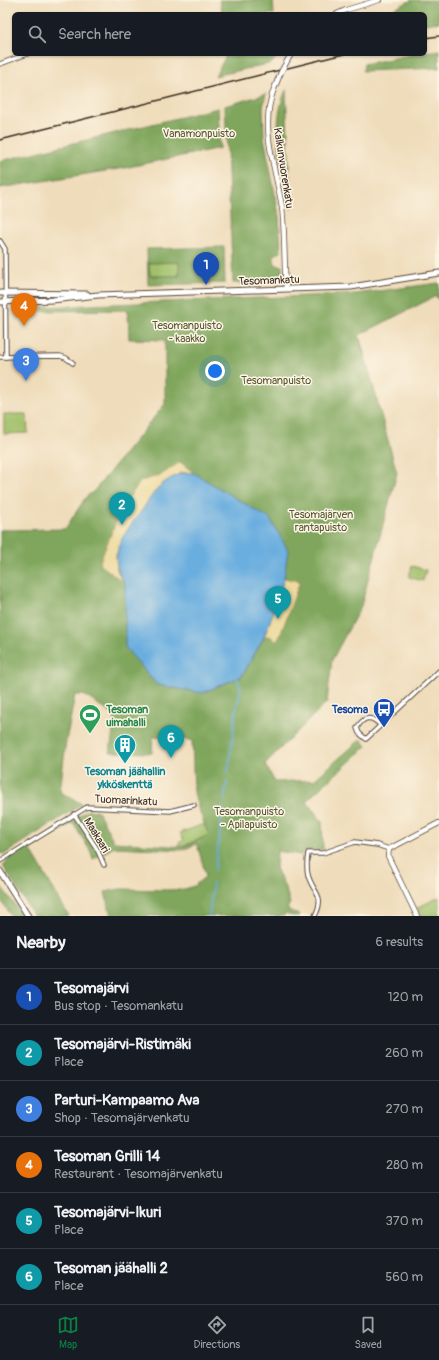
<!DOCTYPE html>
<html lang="en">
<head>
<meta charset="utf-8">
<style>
	:root { --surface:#171b24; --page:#20242c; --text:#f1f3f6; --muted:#9ea1a6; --line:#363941; --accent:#0b8043 }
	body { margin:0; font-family:Pangolin,sans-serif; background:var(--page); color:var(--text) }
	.you { position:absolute; left:215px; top:371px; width:14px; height:14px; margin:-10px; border:3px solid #fff; border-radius:50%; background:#1a73e8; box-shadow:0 0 0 6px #1a73e833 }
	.badge { display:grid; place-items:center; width:26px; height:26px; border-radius:50%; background:var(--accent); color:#fff; font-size:13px; font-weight:700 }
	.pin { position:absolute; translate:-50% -33px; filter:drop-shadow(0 1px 2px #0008) }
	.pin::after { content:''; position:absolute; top:21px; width:14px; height:12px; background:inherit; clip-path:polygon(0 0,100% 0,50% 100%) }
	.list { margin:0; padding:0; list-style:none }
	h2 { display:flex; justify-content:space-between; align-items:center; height:52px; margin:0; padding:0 16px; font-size:17px }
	h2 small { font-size:13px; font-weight:400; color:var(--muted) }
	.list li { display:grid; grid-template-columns:26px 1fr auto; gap:12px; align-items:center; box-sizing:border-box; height:56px; padding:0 16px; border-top:1px solid var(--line) }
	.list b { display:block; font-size:15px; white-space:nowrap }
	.list p { margin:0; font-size:13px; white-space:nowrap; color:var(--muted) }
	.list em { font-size:13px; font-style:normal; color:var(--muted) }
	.icon { flex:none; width:22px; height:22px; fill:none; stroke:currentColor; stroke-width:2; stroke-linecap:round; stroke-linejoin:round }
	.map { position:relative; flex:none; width:439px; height:916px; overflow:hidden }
	.search { position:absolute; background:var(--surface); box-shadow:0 1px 3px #0004; left:12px; right:12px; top:12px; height:44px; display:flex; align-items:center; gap:10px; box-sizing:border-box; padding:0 14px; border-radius:6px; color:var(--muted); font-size:15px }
	.sheet { height:388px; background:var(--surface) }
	nav { display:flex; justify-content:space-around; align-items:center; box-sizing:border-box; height:56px; border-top:1px solid var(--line); background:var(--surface); font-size:11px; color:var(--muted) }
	nav a { display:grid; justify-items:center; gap:2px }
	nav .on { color:var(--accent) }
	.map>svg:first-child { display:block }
	.green { fill:#9fbf68; stroke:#6d7443 }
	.forest { fill:#7fa65c; stroke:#5d683d; fill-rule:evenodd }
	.sand { fill:#eeda9e; stroke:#94825e }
	.water { fill:#6aaedf; stroke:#526c7e }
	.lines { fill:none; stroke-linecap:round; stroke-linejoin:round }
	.stream { stroke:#6aaedf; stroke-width:1.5 }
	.minor-casing { stroke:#564535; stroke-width:5.5 }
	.tertiary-casing { stroke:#564535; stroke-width:6 }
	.secondary-casing { stroke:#564535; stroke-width:7 }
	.minor { stroke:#fff; stroke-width:3.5 }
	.tertiary { stroke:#fff; stroke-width:4.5 }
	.secondary { stroke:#fff; stroke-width:5 }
	.rail { stroke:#3b2a1e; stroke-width:1.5 }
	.tertiary-bridge-casing { stroke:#564535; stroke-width:6; stroke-linecap:butt }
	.tertiary-bridge { stroke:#fff; stroke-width:4.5 }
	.labels { text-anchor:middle; stroke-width:3; stroke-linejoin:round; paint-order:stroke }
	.park-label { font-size:11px; fill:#595734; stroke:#fcf5e5 }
	.street-label { font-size:11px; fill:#3b2a1e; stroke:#fcf5e5 }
	.leisure-label { font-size:11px; font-weight:bold; fill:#27864d; stroke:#fcf5e5; text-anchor:start }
	.transit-label { font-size:11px; font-weight:bold; fill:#164399; stroke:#fcf5e5; text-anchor:end }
	.culture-label { font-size:11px; font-weight:bold; fill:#0d838f; stroke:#fcf5e5 }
</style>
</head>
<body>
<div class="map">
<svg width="439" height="916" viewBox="0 0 439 916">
	<rect width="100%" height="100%" fill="#fcf5e5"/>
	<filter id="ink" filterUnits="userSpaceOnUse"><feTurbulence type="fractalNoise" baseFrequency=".025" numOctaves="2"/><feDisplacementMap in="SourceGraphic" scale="8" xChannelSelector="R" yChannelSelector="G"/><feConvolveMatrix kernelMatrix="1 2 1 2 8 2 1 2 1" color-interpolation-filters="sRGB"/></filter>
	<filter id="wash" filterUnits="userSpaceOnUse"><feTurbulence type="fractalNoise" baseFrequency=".012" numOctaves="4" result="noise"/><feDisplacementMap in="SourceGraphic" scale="16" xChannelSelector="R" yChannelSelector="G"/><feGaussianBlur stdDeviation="0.9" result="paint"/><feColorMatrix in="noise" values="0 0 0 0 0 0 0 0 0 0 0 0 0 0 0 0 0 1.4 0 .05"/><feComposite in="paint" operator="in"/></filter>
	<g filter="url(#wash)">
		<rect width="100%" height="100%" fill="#efdcba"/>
		<g class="green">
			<path d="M179 262V276H150L149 263Z"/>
			<path d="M4 414H27L28 433 4 434Z"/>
			<path d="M412 566 426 570 423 581 409 577Z"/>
			<path d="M204 824 209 835 183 846H179V842L184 841 180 833Z"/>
			<path d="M439 897V916H422L417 908Z"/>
		</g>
		<g class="forest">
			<path d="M219 0H273L274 14H223Z"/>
			<path d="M412 0H439V22L425 24V14H365L373 12 390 11Z"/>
			<path d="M439 50V68L363 71 364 64 416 54H425V52Z"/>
			<path d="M227 54H279L272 63 215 76Z"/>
			<path d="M286 90 291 209C283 170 269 128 286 90Z"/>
			<path d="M266 94 263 107 264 137 279 215 281 252 274 255V261L276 265 282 266V277L272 282 233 283 225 106Z"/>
			<path d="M218 108 220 148 124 168 0 188V161Z"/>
			<path d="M224 247 225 283 148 285 147 249ZM179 262V276H150L149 263Z"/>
			<path d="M439 283V300L436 296 359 335 397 473 361 606 332 660 327 702 265 764 275 782 314 780 361 739 367 746 306 801 322 821 323 849 302 851V855L277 851 276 868 286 890 290 903 287 909 300 916H292L285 913 284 916H111L105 892 120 889 167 890 185 889 194 886 206 876 197 844 182 850 114 847 93 859 91 852 73 823 30 849 69 916H34L3 866 8 859 88 810 98 811 114 842 183 847 209 835 197 805 194 792 192 740 153 737 152 753 110 752 115 716 84 695H75L66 741 60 792 82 804 5 854 0 853V530L65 529 86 497 94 491 165 404V340L129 339 128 310 41 311 42 307 355 294ZM285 564 284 578 275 608 264 637 242 676 202 693 126 603 125 583Z"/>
			<path d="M0 885 15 905 21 916H11L0 898Z"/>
		</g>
		<g class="sand">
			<path d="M180 462 194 473H181L170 479 160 486 147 503 116 555 117 570 120 577 125 583 99 564 122 507 141 481 161 475Z"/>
			<path d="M284 578 300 581 280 636 277 641H275C272 636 269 635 264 637Z"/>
		</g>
		<path class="water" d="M181 473H194L270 519 288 550 284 578 275 608 264 637 242 676 202 693 157 685 125 647V583C104 555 126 531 143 509 148 501 153 493 160 486 166 480 174 477 181 473Z"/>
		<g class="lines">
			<g class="stream">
				<path d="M228 774 236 710 241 688 237 678"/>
				<path d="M224 800 227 781"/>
				<path d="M215 870 223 806"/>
				<path d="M209 916 213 883"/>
			</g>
		</g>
	</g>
	<g filter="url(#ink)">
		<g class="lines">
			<g class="minor-casing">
				<g id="minor">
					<path d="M0 64 27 54"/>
					<path d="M0 241 5 249 6 357"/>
					<path d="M0 357 60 356 66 358 73 363"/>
					<path d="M380 725C371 715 363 717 357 728L359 733 366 739 439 671"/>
					<path d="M74 814 97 849 104 865"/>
					<path d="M0 861 87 807 170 811 194 805"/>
					<path d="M315 916C326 894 313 894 308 875 306 867 307 860 308 853H323L355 842 377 845 389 849"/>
				</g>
			</g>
			<g class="tertiary-casing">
				<g id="tertiary">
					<path d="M337 14 346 10 379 0"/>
					<path d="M274 89C259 127 276 169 282 207 285 234 284 262 286 289"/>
					<path d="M417 916 388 856 389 849 439 823"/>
				</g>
			</g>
			<g class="secondary-casing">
				<g id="secondary">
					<path d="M0 293 87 294"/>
					<path d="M0 302 52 300 98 295 351 287 439 273"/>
					<path d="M0 871 28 916"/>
				</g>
			</g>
			<use href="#minor" class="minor"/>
			<use href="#tertiary" class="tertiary"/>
			<use href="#secondary" class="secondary"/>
			<g class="rail">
				<path d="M425 38 439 36"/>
				<path d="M0 140 344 54"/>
			</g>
			<g class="tertiary-bridge-casing">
				<path id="tertiary-bridge" d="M274 89 281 72 291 54"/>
			</g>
			<use href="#tertiary-bridge" class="tertiary-bridge"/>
		</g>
	</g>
	<defs>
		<g id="bus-pin" transform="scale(1.15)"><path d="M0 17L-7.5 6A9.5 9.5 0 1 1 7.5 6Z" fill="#1a4fb4" stroke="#fcf5e5"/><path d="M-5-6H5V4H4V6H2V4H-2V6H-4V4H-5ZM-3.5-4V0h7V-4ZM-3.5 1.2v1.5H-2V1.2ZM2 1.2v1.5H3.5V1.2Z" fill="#fff"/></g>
		<g id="stadium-pin" transform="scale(1.15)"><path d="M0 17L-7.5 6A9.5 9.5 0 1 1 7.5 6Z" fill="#2e9e5b" stroke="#fcf5e5"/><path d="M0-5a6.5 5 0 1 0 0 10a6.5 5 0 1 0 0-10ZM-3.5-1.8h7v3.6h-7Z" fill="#fff"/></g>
		<g id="building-pin" transform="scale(1.15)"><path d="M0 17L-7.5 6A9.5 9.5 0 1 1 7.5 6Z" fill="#0f9aa8" stroke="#fcf5e5"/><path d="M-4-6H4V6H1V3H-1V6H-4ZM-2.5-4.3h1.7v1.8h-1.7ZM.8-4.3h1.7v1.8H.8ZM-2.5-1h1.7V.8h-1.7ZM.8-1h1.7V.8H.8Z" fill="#fff"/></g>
	</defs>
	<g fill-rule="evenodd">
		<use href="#bus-pin" x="384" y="709"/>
		<use href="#stadium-pin" x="90" y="715"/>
		<use href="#building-pin" x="125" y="745"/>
	</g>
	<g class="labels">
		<g class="park-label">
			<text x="199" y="137">Vanamonpuisto</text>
			<text x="187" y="329">Tesomanpuisto<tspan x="187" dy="13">- kaakko</tspan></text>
			<text x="276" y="384">Tesomanpuisto</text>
			<text x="321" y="518">Tesomajärven<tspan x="321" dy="13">rantapuisto</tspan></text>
			<text x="249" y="815">Tesomanpuisto<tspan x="249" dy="13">- Apilapuisto</tspan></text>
		</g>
		<g class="street-label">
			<text transform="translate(284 168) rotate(81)" y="4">Kalkunvuorenkatu</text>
			<text transform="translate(269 280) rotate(-2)" y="4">Tesomankatu</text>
			<text transform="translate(126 800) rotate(3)" y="4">Tuomarinkatu</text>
			<text transform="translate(97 835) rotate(59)" y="4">Maakaari</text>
		</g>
		<g class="leisure-label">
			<text x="106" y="713">Tesoman<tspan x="106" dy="13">uimahalli</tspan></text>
		</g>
		<g class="transit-label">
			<text x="368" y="713">Tesoma</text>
		</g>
		<g class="culture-label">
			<text x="125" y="775">Tesoman jäähallin<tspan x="125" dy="13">ykköskenttä</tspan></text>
		</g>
	</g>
</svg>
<div class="you"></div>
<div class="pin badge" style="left:206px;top:285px;background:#1a4fb4">1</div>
<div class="pin badge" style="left:122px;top:525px;background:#0f9aa8">2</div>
<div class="pin badge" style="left:26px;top:381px;background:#3f7fe0">3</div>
<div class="pin badge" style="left:24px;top:326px;background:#e8710a">4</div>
<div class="pin badge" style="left:278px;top:619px;background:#0f9aa8">5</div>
<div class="pin badge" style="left:171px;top:758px;background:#0f9aa8">6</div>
<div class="search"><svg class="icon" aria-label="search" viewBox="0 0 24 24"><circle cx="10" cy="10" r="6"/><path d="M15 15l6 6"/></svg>Search here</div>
</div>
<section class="sheet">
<h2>Nearby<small>6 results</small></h2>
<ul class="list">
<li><span class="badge" style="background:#1a4fb4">1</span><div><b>Tesomajärvi</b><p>Bus stop · Tesomankatu</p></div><em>120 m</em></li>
<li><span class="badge" style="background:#0f9aa8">2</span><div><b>Tesomajärvi-Ristimäki</b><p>Place</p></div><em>260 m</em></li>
<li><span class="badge" style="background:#3f7fe0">3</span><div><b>Parturi-Kampaamo Ava</b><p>Shop · Tesomajärvenkatu</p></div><em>270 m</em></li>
<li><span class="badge" style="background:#e8710a">4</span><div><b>Tesoman Grilli 14</b><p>Restaurant · Tesomajärvenkatu</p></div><em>280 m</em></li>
<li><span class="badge" style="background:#0f9aa8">5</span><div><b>Tesomajärvi-Ikuri</b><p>Place</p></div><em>370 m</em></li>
<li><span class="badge" style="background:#0f9aa8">6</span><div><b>Tesoman jäähalli 2</b><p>Place</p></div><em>560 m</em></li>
</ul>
</section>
<nav>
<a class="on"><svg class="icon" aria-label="map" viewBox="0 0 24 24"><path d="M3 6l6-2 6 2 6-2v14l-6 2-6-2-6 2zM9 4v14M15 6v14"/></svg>Map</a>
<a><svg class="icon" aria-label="directions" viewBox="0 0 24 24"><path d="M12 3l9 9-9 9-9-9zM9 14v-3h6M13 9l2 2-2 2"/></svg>Directions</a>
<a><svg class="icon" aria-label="saved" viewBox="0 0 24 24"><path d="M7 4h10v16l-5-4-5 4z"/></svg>Saved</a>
</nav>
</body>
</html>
